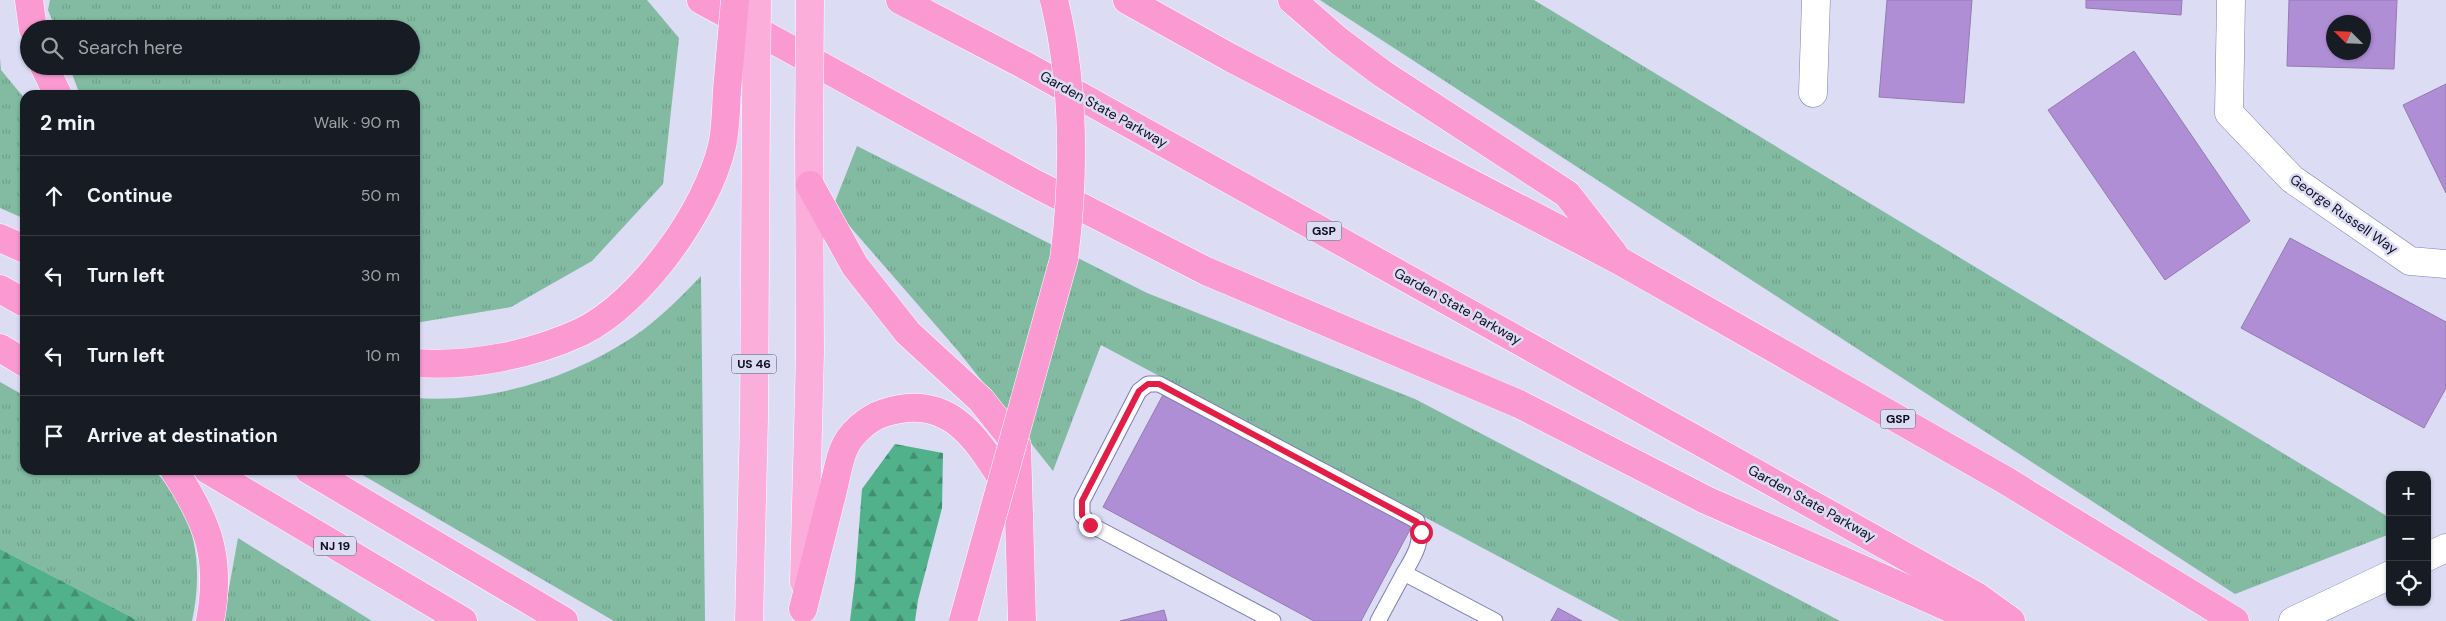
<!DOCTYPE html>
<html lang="en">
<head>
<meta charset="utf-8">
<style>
	:root { --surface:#171b24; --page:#242831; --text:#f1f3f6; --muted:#9ea1a6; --line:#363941 }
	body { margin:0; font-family:"DM Sans",sans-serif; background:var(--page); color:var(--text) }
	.controls { position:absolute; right:15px; bottom:15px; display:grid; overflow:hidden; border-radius:10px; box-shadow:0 1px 4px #0004 }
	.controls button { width:45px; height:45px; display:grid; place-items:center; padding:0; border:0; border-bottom:1px solid var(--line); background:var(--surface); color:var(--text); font:25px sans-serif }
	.compass { position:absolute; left:2326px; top:15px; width:45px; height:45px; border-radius:50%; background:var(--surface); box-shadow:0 1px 4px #0004; rotate:294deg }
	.stop { position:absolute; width:15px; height:15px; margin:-11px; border:4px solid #e11d48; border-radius:50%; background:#fff }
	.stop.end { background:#e11d48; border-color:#fff; box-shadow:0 1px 5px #0008 }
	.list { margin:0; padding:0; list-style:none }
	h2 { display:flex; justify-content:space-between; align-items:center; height:65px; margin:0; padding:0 20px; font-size:21px }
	h2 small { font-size:16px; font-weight:400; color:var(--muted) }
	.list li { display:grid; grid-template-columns:32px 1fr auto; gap:15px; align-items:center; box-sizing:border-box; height:80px; padding:0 20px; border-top:1px solid var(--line) }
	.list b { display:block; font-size:19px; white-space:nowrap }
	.list em { font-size:16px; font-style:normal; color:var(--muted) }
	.icon { flex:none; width:28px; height:28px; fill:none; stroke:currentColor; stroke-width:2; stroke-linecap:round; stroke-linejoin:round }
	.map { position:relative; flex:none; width:2446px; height:621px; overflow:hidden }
	.search { position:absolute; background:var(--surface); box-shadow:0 1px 4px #0004; left:20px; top:20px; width:400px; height:55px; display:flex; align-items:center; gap:12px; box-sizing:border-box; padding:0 18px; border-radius:28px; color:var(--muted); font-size:19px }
	.panel { position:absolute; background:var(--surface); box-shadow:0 1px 4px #0004; left:20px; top:90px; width:400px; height:385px; border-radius:15px }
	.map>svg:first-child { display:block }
	.grass { fill:url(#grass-tufts) }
	.forest { fill:url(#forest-firs) }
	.building { fill:#af8ed6; stroke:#937bb0; fill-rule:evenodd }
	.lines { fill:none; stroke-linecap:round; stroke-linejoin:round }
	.service-casing { stroke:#7e7db4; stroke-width:17 }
	.minor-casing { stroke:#7e7db4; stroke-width:29 }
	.tertiary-casing { stroke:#7e7db4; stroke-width:29 }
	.trunk-casing { stroke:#fff; stroke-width:29 }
	.motorway-casing { stroke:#fff; stroke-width:29 }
	.service { stroke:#fff; stroke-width:15 }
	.minor { stroke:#fff; stroke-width:28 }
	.tertiary { stroke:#fff; stroke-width:28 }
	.trunk { stroke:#fcaedb; stroke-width:28 }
	.motorway { stroke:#fb99d2; stroke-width:28 }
	.trunk-bridge-casing { stroke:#fff; stroke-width:29; stroke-linecap:butt }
	.motorway-bridge-casing { stroke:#fff; stroke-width:29; stroke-linecap:butt }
	.trunk-bridge { stroke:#fcaedb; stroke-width:28 }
	.motorway-bridge { stroke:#fb99d2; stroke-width:28 }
	.route { stroke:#e11d48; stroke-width:6 }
	.labels { text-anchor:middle; stroke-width:5; stroke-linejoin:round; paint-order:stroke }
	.shield { fill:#dcdcf5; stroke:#4c4b61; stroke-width:1 }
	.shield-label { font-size:12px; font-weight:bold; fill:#0e0d21 }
	.street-label { font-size:14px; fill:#0e0d21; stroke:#dcdcf5 }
</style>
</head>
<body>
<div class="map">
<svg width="2446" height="621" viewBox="0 0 2446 621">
	<defs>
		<pattern id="grass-tufts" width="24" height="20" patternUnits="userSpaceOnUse" patternTransform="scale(1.25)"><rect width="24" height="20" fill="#82bba1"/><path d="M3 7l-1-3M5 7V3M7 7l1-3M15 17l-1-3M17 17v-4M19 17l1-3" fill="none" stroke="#6fa08a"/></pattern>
		<pattern id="forest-firs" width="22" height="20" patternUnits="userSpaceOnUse" patternTransform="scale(1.25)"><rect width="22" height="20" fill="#50b18a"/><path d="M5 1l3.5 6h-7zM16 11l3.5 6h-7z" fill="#418e70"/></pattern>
	</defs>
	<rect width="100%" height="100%" fill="#dcdcf5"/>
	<g class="grass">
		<path d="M50 0H647L679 38 663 184 592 261 511 307 415 323V95H80L69 66H411V29H56L48 10Z"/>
		<path d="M1320 0H1534L2390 518V534L2235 594Z"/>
		<path d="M0 58 1 70 25 99V219L0 208Z"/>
		<path d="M857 146 1147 293 1415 399 1840 621H1620L1101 345 1053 471 959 352 833 207Z"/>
		<path d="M701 276 705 621H614L354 470H415V398C491 403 569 379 633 337 658 320 680 298 701 276Z"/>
		<path d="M0 382 25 396V470H153C196 508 204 567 192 621H139L0 549Z"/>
		<path d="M238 538 372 621H223Z"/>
	</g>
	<g class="forest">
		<path d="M895 444 943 453 942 508 918 600 915 621H850L855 580 862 489Z"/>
		<path d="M0 549 139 621H0Z"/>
	</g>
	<g class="building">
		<path d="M1887 0H1972L1964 103 1879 97Z"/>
		<path d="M2086 0H2182L2181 15 2086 8Z"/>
		<path d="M2289 0H2397L2394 69 2287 66ZM2334 22H2364V52H2334Z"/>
		<path d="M2134 51 2250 221 2165 280 2048 110Z"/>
		<path d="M2446 84V193L2403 105Z"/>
		<path d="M2290 238 2446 322V388L2424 428 2241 328Z"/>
		<path d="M1165 391 1413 524 1361 621H1314L1103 507Z"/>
		<path d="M1558 608 1582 621H1551Z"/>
		<path d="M1164 610 1167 621H1120Z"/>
	</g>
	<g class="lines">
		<g class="service-casing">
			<g id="service">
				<path d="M1273 621 1091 525 1082 515V501L1139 391 1148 384H1159L1417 521C1424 542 1414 556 1404 573"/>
				<path d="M1378 621 1404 573 1495 621"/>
			</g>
		</g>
		<g class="minor-casing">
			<g id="minor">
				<path d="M2231 0 2229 113 2292 179 2410 261 2446 264"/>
				<path d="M1813 93 1816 0"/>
			</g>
		</g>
		<g class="tertiary-casing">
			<g id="tertiary">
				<path d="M2427 557 2446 548"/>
				<path d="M2293 621 2390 575"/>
			</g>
		</g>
		<g class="trunk-casing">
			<g id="trunk">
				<path d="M804 582 810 353 809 138"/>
				<path d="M749 621 754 419 756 107"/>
			</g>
		</g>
		<g class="motorway-casing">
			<g id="motorway">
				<path d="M29 0 33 29"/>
				<path d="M701 0 1034 183 1206 271 1519 404 1706 500 1979 621"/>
				<path d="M900 0 1028 67 1978 597 2011 621"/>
				<path d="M1127 0 1231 58 1620 261 2005 480 2235 621"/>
				<path d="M1292 0 1339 41 1383 74 1567 194 1614 254"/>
				<path d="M44 66 58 95"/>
				<path d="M810 185 855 266 908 333 981 400 1017 445 1022 621"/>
				<path d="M0 238 25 249"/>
				<path d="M0 289 25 303"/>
				<path d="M0 348 25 363"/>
				<path d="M415 363C470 367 531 355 581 332 641 303 707 210 722 146 726 128 726 108 727 90"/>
				<path d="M174 470C208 522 222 558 210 621"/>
				<path d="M208 470 463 621"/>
				<path d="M309 470 564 621"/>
				<path d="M803 609C812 573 821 538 830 502 835 485 837 467 843 451 849 434 868 418 884 413 955 390 981 447 1013 496"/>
			</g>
		</g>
		<use href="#service" class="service"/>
		<use href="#minor" class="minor"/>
		<use href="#tertiary" class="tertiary"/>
		<use href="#trunk" class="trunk"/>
		<use href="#motorway" class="motorway"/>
		<g class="trunk-bridge-casing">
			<g id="trunk-bridge">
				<path d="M756 107 757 0"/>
				<path d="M809 138 810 0"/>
			</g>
		</g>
		<g class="motorway-bridge-casing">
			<g id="motorway-bridge">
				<path d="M727 90 735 0"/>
				<path d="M963 621 1064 259C1075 172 1075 86 1054 0"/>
			</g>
		</g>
		<use href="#trunk-bridge" class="trunk-bridge"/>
		<use href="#motorway-bridge" class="motorway-bridge"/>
	</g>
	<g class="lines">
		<path class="route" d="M1090 525 1082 515V501L1139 391 1148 384H1159L1417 522 1421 532"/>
	</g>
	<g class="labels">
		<g class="shield">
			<rect x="1306.5" y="221.5" width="35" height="19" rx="4"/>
			<rect x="731.5" y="354.5" width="45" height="19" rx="4"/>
			<rect x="1880.5" y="409.5" width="35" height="19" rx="4"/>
			<rect x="314" y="536.5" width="42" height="19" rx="4"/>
		</g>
		<g class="shield-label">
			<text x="1324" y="235">GSP</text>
			<text x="754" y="368">US 46</text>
			<text x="1898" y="423">GSP</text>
			<text x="335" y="550">NJ 19</text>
		</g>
		<g class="street-label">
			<text transform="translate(1104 109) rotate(29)" y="5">Garden State Parkway</text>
			<text transform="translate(2344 214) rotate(35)" y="5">George Russell Way</text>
			<text transform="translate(1458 306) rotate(29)" y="5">Garden State Parkway</text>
			<text transform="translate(1812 503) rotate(29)" y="5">Garden State Parkway</text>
		</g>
	</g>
</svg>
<div class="controls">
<button>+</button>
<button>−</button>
<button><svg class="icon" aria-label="locate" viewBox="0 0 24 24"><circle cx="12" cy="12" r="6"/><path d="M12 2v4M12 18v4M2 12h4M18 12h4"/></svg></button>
</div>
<svg class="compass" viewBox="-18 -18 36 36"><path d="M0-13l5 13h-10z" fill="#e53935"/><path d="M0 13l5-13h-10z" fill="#9ea1a6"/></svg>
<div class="stop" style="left:1421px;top:532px"></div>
<div class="stop end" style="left:1090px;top:525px"></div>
<div class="search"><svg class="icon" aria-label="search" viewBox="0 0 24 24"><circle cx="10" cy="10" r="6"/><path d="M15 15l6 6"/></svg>Search here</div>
<section class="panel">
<h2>2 min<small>Walk · 90 m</small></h2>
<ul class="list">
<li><svg class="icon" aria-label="ahead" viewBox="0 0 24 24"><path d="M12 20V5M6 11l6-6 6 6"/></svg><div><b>Continue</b></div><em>50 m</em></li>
<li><svg class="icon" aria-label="left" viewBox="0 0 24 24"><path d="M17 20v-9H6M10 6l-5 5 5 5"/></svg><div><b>Turn left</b></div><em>30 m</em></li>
<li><svg class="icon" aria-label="left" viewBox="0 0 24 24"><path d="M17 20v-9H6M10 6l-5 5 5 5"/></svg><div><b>Turn left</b></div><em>10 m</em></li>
<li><svg class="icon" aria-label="arrive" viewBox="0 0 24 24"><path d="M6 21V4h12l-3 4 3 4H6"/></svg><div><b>Arrive at destination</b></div></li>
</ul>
</section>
</div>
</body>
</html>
